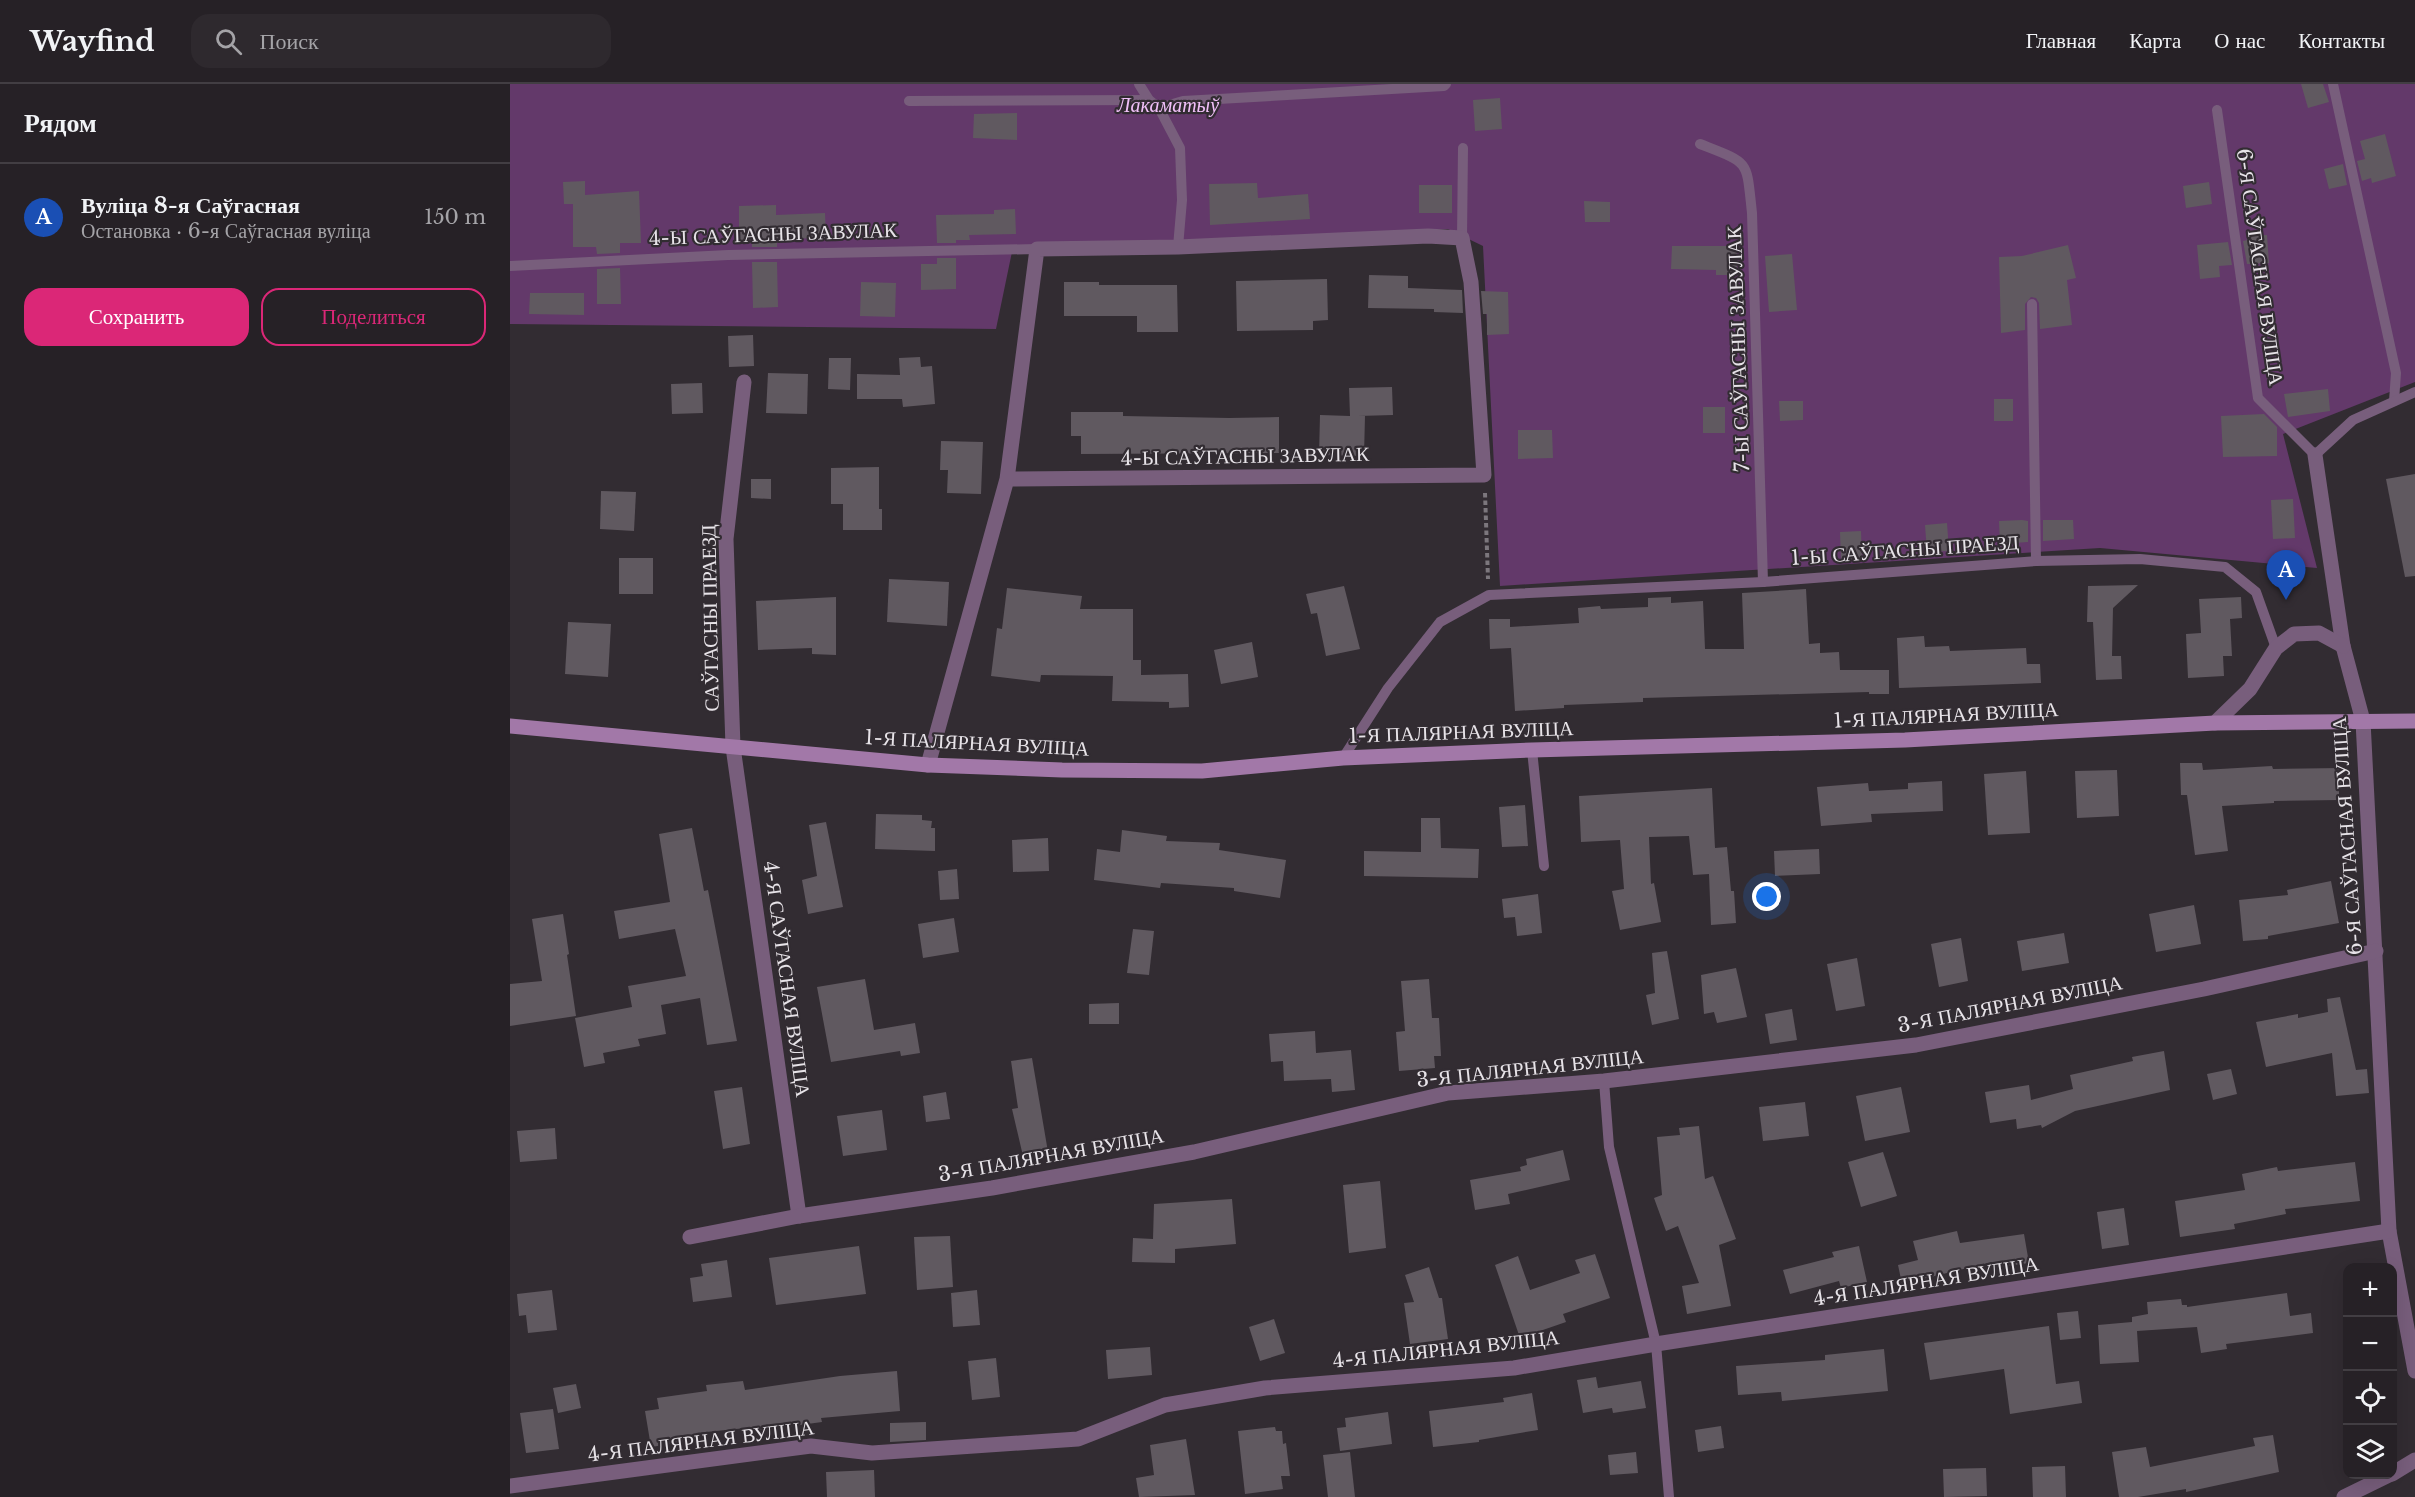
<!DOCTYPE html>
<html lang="ru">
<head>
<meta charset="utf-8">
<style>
	:root { --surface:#262126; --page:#2e292e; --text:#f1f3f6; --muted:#a4a3a7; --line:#423e43; --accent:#db2777 }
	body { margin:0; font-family:"Libre Baskerville",serif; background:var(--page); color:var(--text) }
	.controls { position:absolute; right:18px; bottom:18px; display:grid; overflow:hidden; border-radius:12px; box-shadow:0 6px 24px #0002 }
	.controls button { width:54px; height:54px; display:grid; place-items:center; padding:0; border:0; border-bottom:2px solid var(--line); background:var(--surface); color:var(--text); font:30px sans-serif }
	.you { position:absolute; left:1257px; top:813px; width:21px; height:21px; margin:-15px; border:4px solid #fff; border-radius:50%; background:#1a73e8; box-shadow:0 0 0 9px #1a73e833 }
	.badge { display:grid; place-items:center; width:39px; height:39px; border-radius:50%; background:var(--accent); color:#fff; font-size:20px; font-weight:700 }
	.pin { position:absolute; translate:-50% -50px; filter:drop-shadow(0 2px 3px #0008) }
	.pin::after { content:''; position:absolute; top:32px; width:21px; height:18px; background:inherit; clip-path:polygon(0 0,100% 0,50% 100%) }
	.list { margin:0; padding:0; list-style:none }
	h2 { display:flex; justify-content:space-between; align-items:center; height:78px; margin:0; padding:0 24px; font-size:26px }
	h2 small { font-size:20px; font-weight:400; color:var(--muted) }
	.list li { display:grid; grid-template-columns:39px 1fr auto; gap:18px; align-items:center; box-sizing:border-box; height:108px; padding:0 24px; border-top:2px solid var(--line) }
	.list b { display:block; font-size:22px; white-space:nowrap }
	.list p { margin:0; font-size:20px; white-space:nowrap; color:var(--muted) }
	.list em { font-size:20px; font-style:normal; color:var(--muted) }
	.actions { display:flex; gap:12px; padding:18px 24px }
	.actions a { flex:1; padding:14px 0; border:2px solid var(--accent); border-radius:18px; text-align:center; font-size:21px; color:var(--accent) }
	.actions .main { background:var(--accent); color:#fff }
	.icon { flex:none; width:33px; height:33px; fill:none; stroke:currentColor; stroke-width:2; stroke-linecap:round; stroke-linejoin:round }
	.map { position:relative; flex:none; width:1905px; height:1413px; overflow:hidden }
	header { display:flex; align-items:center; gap:36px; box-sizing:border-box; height:84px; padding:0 30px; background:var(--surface); border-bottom:2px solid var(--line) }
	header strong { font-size:28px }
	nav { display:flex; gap:33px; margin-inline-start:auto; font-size:21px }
	.search { width:420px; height:54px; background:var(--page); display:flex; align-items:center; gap:15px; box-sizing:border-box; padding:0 21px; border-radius:18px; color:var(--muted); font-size:22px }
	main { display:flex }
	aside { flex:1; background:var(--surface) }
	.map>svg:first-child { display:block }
	.green { fill:#63396a }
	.building { fill:#605960 }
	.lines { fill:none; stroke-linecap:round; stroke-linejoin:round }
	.path { stroke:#7c777d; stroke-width:4; stroke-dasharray:4.5 3; stroke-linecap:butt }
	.lane { stroke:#785e7c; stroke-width:10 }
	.street { stroke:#785e7c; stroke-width:15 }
	.secondary { stroke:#a278a8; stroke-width:15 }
	.labels { text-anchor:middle; stroke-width:4.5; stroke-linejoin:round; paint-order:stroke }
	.park-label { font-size:20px; font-style:italic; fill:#f1c0f9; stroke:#322c32 }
	.street-label { font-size:20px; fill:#e7e3e8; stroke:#322c32 }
</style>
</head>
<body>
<header>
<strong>Wayfind</strong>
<div class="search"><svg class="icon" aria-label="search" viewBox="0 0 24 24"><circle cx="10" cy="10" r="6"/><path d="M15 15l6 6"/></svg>Поиск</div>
<nav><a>Главная</a><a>Карта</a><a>О нас</a><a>Контакты</a></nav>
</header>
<main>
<aside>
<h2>Рядом<small></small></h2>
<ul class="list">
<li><span class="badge" style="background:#1a4fb4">A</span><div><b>Вуліца 8-я Саўгасная</b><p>Остановка · 6-я Саўгасная вуліца</p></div><em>150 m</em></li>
</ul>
<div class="actions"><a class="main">Сохранить</a><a>Поделиться</a></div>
</aside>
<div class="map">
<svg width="1905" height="1413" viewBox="0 0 1905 1413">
	<rect width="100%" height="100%" fill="#322c32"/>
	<path class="green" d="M0 0H1905V298L1773 350 1807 484 1590 464 990 502 973 162 938 145 503 163 486 245 0 240Z"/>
	<g class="building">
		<path d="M1791 0H1813L1819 18 1798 24Z"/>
		<path d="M990 14 992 45 965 47 963 16Z"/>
		<path d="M507 29V56L463 54 464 30Z"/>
		<path d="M1875 50 1886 92 1862 99 1861 94 1852 97 1847 77 1855 75 1850 57Z"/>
		<path d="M1833 80 1837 101 1819 105 1814 85Z"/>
		<path d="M75 97V111L129 107 131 159H110V169L87 170 86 163H63V120H54L53 98Z"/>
		<path d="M1699 98 1702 120 1676 124 1673 102Z"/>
		<path d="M747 99 748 114 798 110 800 135 700 141 699 100Z"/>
		<rect x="909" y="101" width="33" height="28"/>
		<path d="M1074 117 1100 118V138H1075Z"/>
		<path d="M266 121V131L315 129 316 154 267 155V163H242V158H229V122Z"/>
		<path d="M505 125 506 150 459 151 460 156H446V159H427L426 131 484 130V126Z"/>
		<path d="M1757 151 1759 179 1737 180 1733 157 1737 156V152Z"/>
		<path d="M1718 158 1722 181 1709 182 1710 193 1690 195 1687 161Z"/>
		<path d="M1558 161 1566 194 1557 196 1562 241 1530 245 1529 219 1526 214 1521 213 1515 220V246L1491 249 1489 173 1512 172Z"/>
		<path d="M1162 162H1227V191H1206V186L1161 185Z"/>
		<path d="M1282 170 1287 226 1259 228 1255 172Z"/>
		<path d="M427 174H446V205L411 206V180H427Z"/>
		<path d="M242 178H267L268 223 243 224Z"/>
		<path d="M110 184 111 220H87V185Z"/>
		<path d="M859 191 898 192V204L952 206 953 229 924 228V225L858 224Z"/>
		<path d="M817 195 818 236 803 237V246L727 247 726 197Z"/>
		<path d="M351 198 386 199 385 233 350 232Z"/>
		<path d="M554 198H589V201H667L668 248H627V232H554Z"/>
		<path d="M971 207 998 208 999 250 977 251V230H973Z"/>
		<path d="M20 209H74V231L19 230Z"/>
		<path d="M243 251 244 282 219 283 218 252Z"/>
		<path d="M410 273 411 283 422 282 425 320 393 323 392 315H347V290L390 291 389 274Z"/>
		<path d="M319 274H341L340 306 318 305Z"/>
		<path d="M258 289 298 290 297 330 256 329Z"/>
		<path d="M192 299 193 329 162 330 161 300Z"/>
		<path d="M882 303 883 331 848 332H855L854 372 809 371 810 331 840 332 839 304Z"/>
		<path d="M1818 305 1820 327 1778 333 1774 310Z"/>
		<rect x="1484" y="315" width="19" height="22"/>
		<path d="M1269 317H1293V336L1270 337Z"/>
		<rect x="1193" y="323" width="22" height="26"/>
		<path d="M561 328H613V332L719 334 769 333V369L571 370V352H561Z"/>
		<path d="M1754 330 1767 343V372L1713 373 1711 332Z"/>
		<path d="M1008 346H1042L1043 374 1008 375Z"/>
		<path d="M431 357 473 358 471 410 437 409 438 386H430Z"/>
		<path d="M369 383V425H372V446H333V420H321V384Z"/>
		<path d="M1905 390V492L1895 493 1876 395Z"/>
		<path d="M241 395H261V415L241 414Z"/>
		<path d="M91 407 126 408 124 447 90 445Z"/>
		<path d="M1783 415 1785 454 1763 455 1761 416Z"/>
		<path d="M1512 436 1518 437V458L1490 460 1489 437Z"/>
		<path d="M1533 436H1563L1564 455 1533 457Z"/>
		<path d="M1437 439 1439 467 1417 468 1415 441Z"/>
		<path d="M1351 447 1352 476 1331 477 1330 448Z"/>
		<rect x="109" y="474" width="34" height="36"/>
		<path d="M379 495 439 498 437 542 377 538Z"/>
		<path d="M1628 501 1603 524 1602 572H1611L1612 595 1586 596 1583 538H1577L1578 502Z"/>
		<path d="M834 502 850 565 816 572 807 529 801 530 796 510Z"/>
		<path d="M497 504 572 512 570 525H623V576H631V591L678 590 679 623 659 624V618L602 617 603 592 531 591 530 598 481 592 487 544 492 545Z"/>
		<path d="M1296 505 1299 560 1310 559V569L1329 568 1330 586H1379V610H1359V608L1133 614V618L1054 621V624L1005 627 1001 564 980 565 979 535H1000V543L1069 539 1068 524 1090 522 1091 525 1138 523V514L1161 513V519L1193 517 1195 565H1234L1232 509Z"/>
		<path d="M326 513V571L302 570V564L248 566 246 517Z"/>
		<path d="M1731 513 1732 534 1720 535 1722 572H1713L1714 592 1678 594 1676 550 1691 549 1689 515Z"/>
		<path d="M58 538 101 540 98 593 55 590Z"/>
		<path d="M1414 552 1415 563 1439 562 1440 567 1516 564 1517 580H1530L1531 599 1389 604 1387 554Z"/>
		<path d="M742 558 748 593 711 600 704 566Z"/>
		<path d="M1670 679H1692L1693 686 1762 682 1763 685 1832 684V704H1829V716L1764 717V719L1712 722 1718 767 1685 771 1677 711H1671Z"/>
		<path d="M1607 686 1609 732 1567 734 1565 687Z"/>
		<path d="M1516 687 1520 749 1478 751 1474 690Z"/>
		<path d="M1432 697 1433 727 1361 730 1362 738 1311 742 1307 703 1358 699 1359 707 1398 705V699Z"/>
		<path d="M1202 704 1205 764 1217 763 1221 807H1224L1226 839 1201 841 1199 790 1183 791 1179 752 1139 753 1141 800 1144 799 1151 838 1110 846 1102 807 1114 805 1110 756 1071 758 1069 712Z"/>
		<path d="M1015 721 1018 762 992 763 989 723Z"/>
		<path d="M366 730 412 731V736L422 737 421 744H425V767L365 765Z"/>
		<path d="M911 734H930L931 764 969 765 968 794 854 792V767L911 768Z"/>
		<path d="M316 738 333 823 298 830 292 796 307 792 299 741Z"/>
		<path d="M182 744 194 807 198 806 227 957 197 961 190 914 151 921 156 950 128 955 130 962 93 969 95 979 74 983 65 934 122 923 118 902 176 892 165 845 109 855 104 827 160 818 149 750Z"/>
		<path d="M612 746 657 752 656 757 710 759 709 766 776 776 770 814 724 807V804L651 799 650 804 584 796 587 765 610 768Z"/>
		<path d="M538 754 539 787 503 788 502 756Z"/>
		<path d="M1309 765 1310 790 1265 792 1264 767Z"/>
		<path d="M447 785 449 815 430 816 428 787Z"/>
		<path d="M1821 797 1829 839 1758 852V855L1733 857 1729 816 1778 811 1777 806Z"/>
		<path d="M1028 810 1032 849 1007 852 1005 833 994 834 992 815Z"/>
		<path d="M1684 821 1691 860 1646 868 1639 830Z"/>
		<path d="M53 830 59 870 57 871 66 932 0 942V900L32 897 22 835Z"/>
		<path d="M444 834 449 868 413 874 408 840Z"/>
		<path d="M623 845 644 847 639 891 617 889Z"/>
		<path d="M1554 849 1559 879 1512 887 1507 857Z"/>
		<path d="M1451 854 1458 897 1429 903 1421 860Z"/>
		<path d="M1157 867 1169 935 1142 941 1136 911 1145 909 1142 869Z"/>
		<path d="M1347 874 1355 922 1326 927 1317 880Z"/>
		<path d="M1226 884 1237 933 1207 939 1204 928 1194 930 1191 891Z"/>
		<path d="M355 895 364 946 405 939 410 969 391 972 390 967 321 978 307 903Z"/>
		<path d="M919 895 922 934H929L931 972H924L925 984 889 987 886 948 895 947 891 897Z"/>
		<path d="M1830 913 1846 986 1857 985 1859 1009 1826 1012 1822 969 1756 983 1746 938 1788 930V934L1818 928 1817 915Z"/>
		<path d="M609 919V940H579V920Z"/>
		<path d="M1282 925 1287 956 1260 960 1255 930Z"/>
		<path d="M805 947 806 969 841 966 845 1006 822 1008 821 995 774 997 773 977 761 978 759 950Z"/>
		<path d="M1654 967 1660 1006 1565 1027 1532 1044 1531 1041 1507 1045 1506 1035 1480 1039 1475 1008 1519 1001 1521 1016 1563 1005 1560 991 1623 977 1622 973Z"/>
		<path d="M522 974 538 1068 513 1072 502 1025 508 1024 501 977Z"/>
		<path d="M1721 985 1727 1010 1703 1016 1697 990Z"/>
		<path d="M232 1003 240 1060 213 1065 204 1007Z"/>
		<path d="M1391 1003 1400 1048 1355 1057 1346 1012Z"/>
		<path d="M436 1008 440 1035 416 1038 413 1012Z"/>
		<path d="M1295 1018 1299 1052 1253 1057 1249 1023Z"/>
		<path d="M372 1026 377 1066 333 1072 327 1032Z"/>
		<path d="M1189 1042 1195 1095 1203 1092 1226 1155 1209 1161 1221 1222 1177 1230 1172 1202 1189 1199 1168 1142 1156 1147 1144 1114 1152 1111 1147 1053 1170 1051 1169 1044Z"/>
		<path d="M45 1044 47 1075 10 1078 7 1047Z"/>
		<path d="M1053 1066 1060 1096 998 1110 1000 1120 965 1126 960 1096 1011 1087 1010 1083 1017 1081 1016 1075Z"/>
		<path d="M1373 1068 1387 1112 1351 1123 1338 1078Z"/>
		<path d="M1845 1078 1850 1117 1775 1125 1776 1130 1724 1140 1725 1145 1670 1153 1665 1117 1735 1106 1732 1090 1767 1083 1768 1087Z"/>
		<path d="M870 1097 876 1164 839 1169 833 1101Z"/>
		<path d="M722 1115 726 1160 665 1165V1179L622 1178 623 1154 643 1155 644 1120Z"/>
		<path d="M1614 1124 1619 1161 1592 1165 1587 1128Z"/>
		<path d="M1447 1147 1450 1159 1514 1150 1519 1179 1483 1184 1482 1178 1392 1200 1388 1181 1408 1176 1403 1157Z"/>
		<path d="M440 1152 443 1203 407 1206 404 1153Z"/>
		<path d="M349 1162 356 1210 266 1221 259 1174Z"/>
		<path d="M1349 1162 1357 1198 1331 1204 1329 1197 1280 1210 1273 1186 1324 1173 1322 1168Z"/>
		<path d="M1085 1170 1100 1214 1053 1230 1056 1238 1010 1254 985 1181 1008 1172 1020 1206 1070 1189 1065 1176Z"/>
		<path d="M217 1176 222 1213 183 1218 180 1194 193 1192 191 1180Z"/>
		<path d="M919 1183 929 1214H932L938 1255 900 1260 894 1219 904 1218 895 1191Z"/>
		<path d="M42 1206 47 1246 18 1249 16 1231 9 1232 7 1210Z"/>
		<path d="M467 1206 470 1241 443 1243 441 1209Z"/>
		<path d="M1777 1209 1780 1232 1801 1229 1803 1249 1716 1260 1717 1265 1691 1269 1687 1243 1627 1247 1629 1278 1590 1280 1588 1241 1622 1238V1233L1638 1230 1637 1218 1671 1215 1672 1221H1677V1223Z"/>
		<path d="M1568 1227 1571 1254 1550 1256 1547 1229Z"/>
		<path d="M764 1235 775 1269 750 1277 739 1243Z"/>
		<path d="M1539 1242 1546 1300 1569 1297 1572 1319 1500 1330 1494 1285 1420 1296 1414 1259Z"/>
		<path d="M640 1263 642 1291 598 1295 596 1266Z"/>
		<path d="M1374 1265 1378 1307 1272 1317 1271 1308 1228 1311 1226 1282 1315 1276V1271Z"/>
		<path d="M486 1274 490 1313 462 1316 458 1277Z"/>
		<path d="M387 1287 390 1327 311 1334 312 1338 268 1344 247 1346 246 1343 186 1349 187 1356 141 1363 135 1327 149 1325 147 1314 197 1307 196 1301 233 1297 235 1306 330 1292Z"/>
		<path d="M1086 1293 1088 1304 1131 1297 1136 1324 1103 1329 1102 1324 1073 1329 1067 1296Z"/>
		<path d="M66 1300 71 1324 48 1329 43 1304Z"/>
		<path d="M1022 1309 1028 1346 969 1356V1358L923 1363 919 1327 994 1318 993 1314Z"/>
		<path d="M43 1325 49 1365 16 1369 10 1329Z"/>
		<path d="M878 1328 882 1360 830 1367 827 1344 836 1343 835 1334Z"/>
		<path d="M416 1338V1356L380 1358V1339Z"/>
		<path d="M1211 1342 1214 1364 1188 1368 1185 1346Z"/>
		<path d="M765 1343 766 1347H772L773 1360 776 1359 780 1392H771L773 1405 735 1410 728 1347Z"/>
		<path d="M1763 1351 1769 1388 1676 1408V1405L1628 1413H1609L1602 1368 1636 1363 1640 1383 1745 1362 1743 1354Z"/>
		<path d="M676 1355 685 1411 629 1413 626 1394 644 1391 640 1361Z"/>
		<path d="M840 1368 845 1413H818L813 1371Z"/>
		<path d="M1126 1368 1128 1389 1100 1391 1098 1371Z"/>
		<path d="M1555 1382 1556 1413H1523L1522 1383Z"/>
		<path d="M1476 1384 1477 1412 1434 1413 1433 1385Z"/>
		<path d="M364 1386 365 1413H317L316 1388Z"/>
	</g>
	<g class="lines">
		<path class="path" d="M975 409 978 495"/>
		<g class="lane">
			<path d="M629 0 639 16 649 24 670 64 672 116 668 163"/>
			<path d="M1823 0 1886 289 1884 317"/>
			<path d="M399 17 639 16"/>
			<path d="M649 24 673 17 934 2 936 0"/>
			<path d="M1707 26 1748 314 1805 371 1843 336 1905 308"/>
			<path d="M1190 60C1241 80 1236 75 1242 129L1253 498"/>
			<path d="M952 154 953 64"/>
			<path d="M0 182 218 171 527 165"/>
			<path d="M1522 220 1526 477"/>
			<path d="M1022 666 1034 782"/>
			<path d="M833 674 878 604 930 538 979 511 1253 498 1526 477 1630 475 1715 483 1746 508 1766 564"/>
			<path d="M1094 997 1099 1063 1146 1260 1159 1413"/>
		</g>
		<g class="street">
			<path d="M234 298 216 455 223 663 289 1132"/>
			<path d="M1805 371 1833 562 1853 637 1879 1147 1905 1287"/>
			<path d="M1705 639 1740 605 1766 564 1784 550 1809 549 1833 562"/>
			<path d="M418 681 497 395 527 165 668 163 918 152 952 154 961 198 974 391 497 395"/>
			<path d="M180 1153 289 1132 482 1104 684 1068 938 1009 1094 997 1406 961 1694 905 1866 867"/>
			<path d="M1882 1390 1905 1376"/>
			<path d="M0 1402 301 1362 362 1369 568 1355 655 1321 755 1304 1004 1284 1146 1260 1879 1147"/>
			<path d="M1834 1413 1881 1390"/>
		</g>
		<path class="secondary" d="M0 642 418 681 552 686 692 687 833 674 1022 666 1395 656 1705 639 1905 637"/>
	</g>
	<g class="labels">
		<g class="park-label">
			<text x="658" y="28">Лакаматыў</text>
		</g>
		<g class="street-label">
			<text transform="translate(263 150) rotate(-2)" y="7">4-Ы САЎГАСНЫ ЗАВУЛАК</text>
			<text transform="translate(1750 183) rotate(82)" y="7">6-Я САЎГАСНАЯ ВУЛІЦА</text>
			<text transform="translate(1228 265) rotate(-92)" y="7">7-Ы САЎГАСНЫ ЗАВУЛАК</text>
			<text transform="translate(735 372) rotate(-1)" y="7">4-Ы САЎГАСНЫ ЗАВУЛАК</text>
			<text transform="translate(1395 466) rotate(-4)" y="7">1-Ы САЎГАСНЫ ПРАЕЗД</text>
			<text transform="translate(200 534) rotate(-91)" y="7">САЎГАСНЫ ПРАЕЗД</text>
			<text transform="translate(1436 631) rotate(-3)" y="7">1-Я ПАЛЯРНАЯ ВУЛІЦА</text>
			<text transform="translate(951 648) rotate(-2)" y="7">1-Я ПАЛЯРНАЯ ВУЛІЦА</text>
			<text transform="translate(467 659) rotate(3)" y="7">1-Я ПАЛЯРНАЯ ВУЛІЦА</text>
			<text transform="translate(1837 752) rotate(-94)" y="7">6-Я САЎГАСНАЯ ВУЛІЦА</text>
			<text transform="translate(277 895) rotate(82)" y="7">4-Я САЎГАСНАЯ ВУЛІЦА</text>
			<text transform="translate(1500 920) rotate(-11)" y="7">3-Я ПАЛЯРНАЯ ВУЛІЦА</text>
			<text transform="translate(1020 984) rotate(-6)" y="7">3-Я ПАЛЯРНАЯ ВУЛІЦА</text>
			<text transform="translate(541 1071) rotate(-10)" y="7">3-Я ПАЛЯРНАЯ ВУЛІЦА</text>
			<text transform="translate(1416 1197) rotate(-9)" y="7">4-Я ПАЛЯРНАЯ ВУЛІЦА</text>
			<text transform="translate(936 1265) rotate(-6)" y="7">4-Я ПАЛЯРНАЯ ВУЛІЦА</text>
			<text transform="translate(191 1357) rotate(-7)" y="7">4-Я ПАЛЯРНАЯ ВУЛІЦА</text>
		</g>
	</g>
</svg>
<div class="controls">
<button>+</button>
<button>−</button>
<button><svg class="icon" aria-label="locate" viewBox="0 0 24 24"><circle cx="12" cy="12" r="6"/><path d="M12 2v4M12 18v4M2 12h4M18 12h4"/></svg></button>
<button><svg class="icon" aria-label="layers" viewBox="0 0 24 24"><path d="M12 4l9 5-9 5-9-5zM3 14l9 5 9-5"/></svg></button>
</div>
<div class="you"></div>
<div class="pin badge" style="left:1776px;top:516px;background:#1a4fb4">A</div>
</div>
</main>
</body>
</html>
